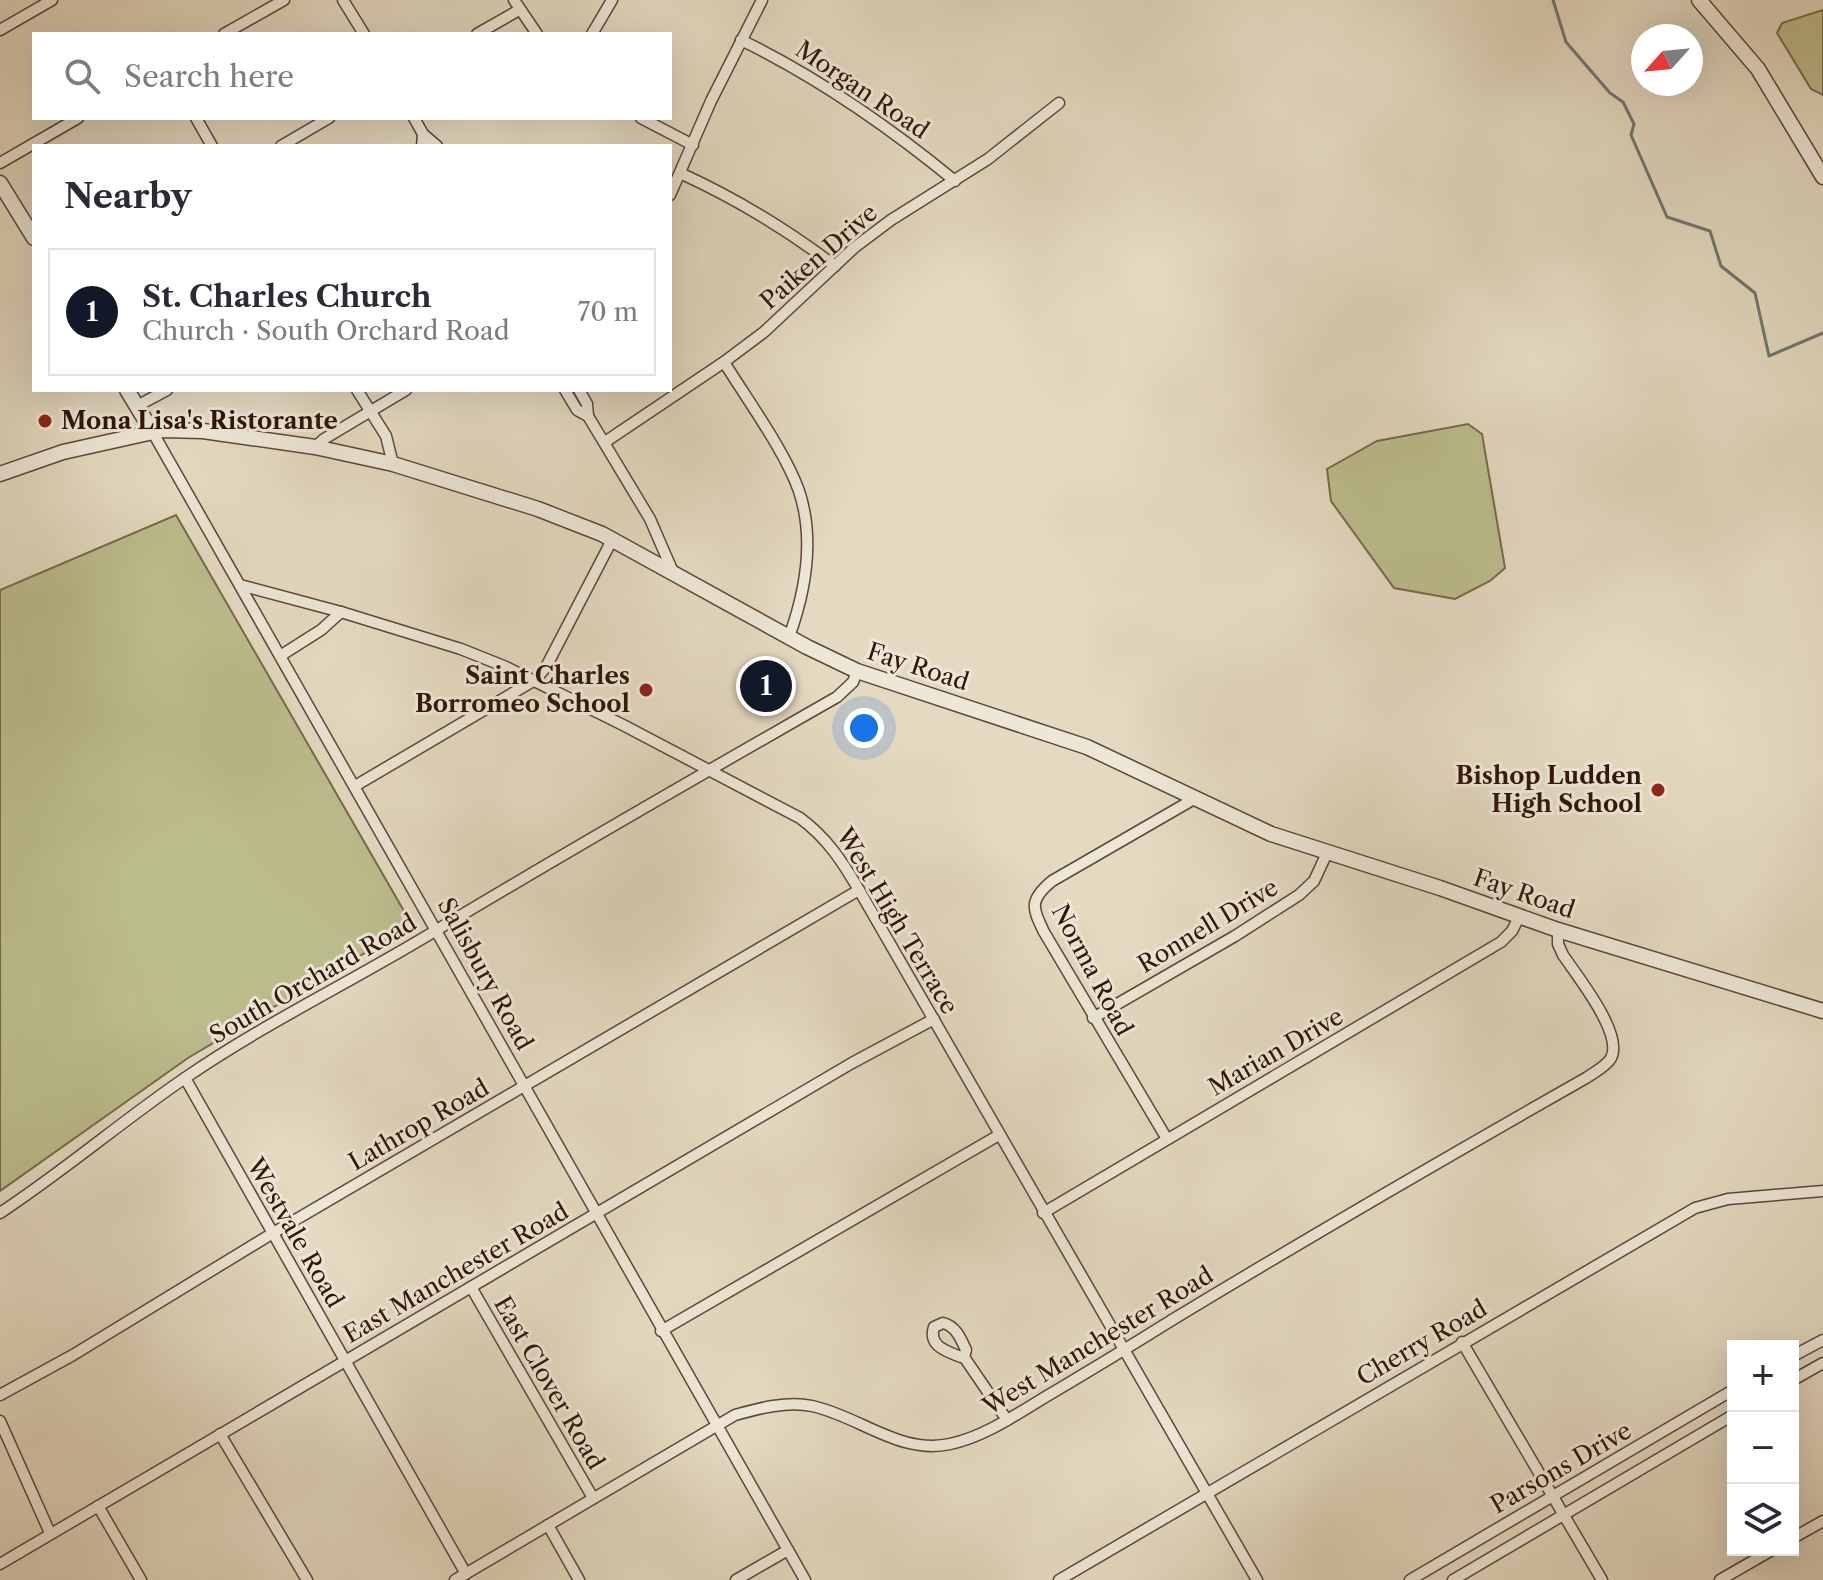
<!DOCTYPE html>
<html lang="en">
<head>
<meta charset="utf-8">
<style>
	:root { --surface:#fff; --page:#f7f7f7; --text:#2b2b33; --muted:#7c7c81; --line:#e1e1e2; --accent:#111827 }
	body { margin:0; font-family:"Libre Caslon Text",serif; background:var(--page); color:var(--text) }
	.controls { position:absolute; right:24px; bottom:24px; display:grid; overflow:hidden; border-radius:0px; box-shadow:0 8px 32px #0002 }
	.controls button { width:72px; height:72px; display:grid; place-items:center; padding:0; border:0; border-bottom:2px solid var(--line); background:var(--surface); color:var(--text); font:40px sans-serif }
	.compass { position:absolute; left:1631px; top:24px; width:72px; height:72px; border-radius:50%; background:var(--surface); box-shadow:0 8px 32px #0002; rotate:243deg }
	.you { position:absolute; left:864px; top:728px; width:28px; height:28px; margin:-20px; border:6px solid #fff; border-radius:50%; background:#1a73e8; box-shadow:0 0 0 12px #1a73e833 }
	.badge { display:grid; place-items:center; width:52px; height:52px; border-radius:50%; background:var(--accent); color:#fff; font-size:26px; font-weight:700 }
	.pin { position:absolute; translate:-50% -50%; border:4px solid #fff; box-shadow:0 2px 8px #0006 }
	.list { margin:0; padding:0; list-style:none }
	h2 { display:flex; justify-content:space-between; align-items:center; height:104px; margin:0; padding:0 32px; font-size:34px }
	h2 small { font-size:26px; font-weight:400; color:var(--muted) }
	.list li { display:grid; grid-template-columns:52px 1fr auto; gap:24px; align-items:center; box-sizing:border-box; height:128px; margin:0 16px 16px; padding:0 16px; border:2px solid var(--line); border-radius:0px }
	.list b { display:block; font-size:30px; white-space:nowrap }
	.list p { margin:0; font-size:26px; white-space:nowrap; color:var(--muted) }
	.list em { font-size:26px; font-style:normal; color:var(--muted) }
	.icon { flex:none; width:44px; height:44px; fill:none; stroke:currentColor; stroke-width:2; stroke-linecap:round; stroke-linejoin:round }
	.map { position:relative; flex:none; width:1823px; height:1580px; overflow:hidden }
	.search { position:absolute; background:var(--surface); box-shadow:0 8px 32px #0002; left:32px; top:32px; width:640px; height:88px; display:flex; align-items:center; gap:20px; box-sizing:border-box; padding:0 28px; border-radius:0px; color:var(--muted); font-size:30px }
	.panel { position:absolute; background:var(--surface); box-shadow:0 8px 32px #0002; left:32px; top:144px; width:640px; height:248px; border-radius:0px }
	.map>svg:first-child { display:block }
	.green { fill:#bcbd8d; stroke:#77694c; stroke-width:2 }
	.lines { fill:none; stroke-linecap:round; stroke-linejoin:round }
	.stream { stroke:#6f7774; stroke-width:3 }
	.minor-casing { stroke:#5e4638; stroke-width:13 }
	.tertiary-casing { stroke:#5e4638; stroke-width:17 }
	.minor { stroke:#ede7d7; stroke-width:10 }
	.tertiary { stroke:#ede7d7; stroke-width:14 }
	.poi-dot { fill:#8f2418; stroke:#ede7d7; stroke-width:3 }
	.labels { text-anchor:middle; stroke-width:6; stroke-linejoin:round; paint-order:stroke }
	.street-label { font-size:24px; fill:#32150a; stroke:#ede7d7 }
	.poi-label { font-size:24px; font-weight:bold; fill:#32150a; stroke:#ede7d7; text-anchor:end }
</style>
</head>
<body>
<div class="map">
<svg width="1823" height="1580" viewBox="0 0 1823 1580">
	<rect width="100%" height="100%" fill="#e4dac1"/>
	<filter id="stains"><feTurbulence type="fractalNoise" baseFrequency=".0025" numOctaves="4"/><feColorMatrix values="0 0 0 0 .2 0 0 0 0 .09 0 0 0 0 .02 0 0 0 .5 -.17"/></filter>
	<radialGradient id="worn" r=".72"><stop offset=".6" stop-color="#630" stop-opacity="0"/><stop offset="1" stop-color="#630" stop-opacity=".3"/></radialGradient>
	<g class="green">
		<path d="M1823 10V95L1811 89 1777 33 1782 23Z"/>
		<path d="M1468 424 1482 434 1505 568 1490 581 1455 599 1394 588 1331 501 1327 469 1377 441Z"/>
		<path d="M176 515 412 925 188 1058 0 1191V590Z"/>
	</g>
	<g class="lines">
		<path class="stream" d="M1553 0 1566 42 1610 93 1623 102 1634 124 1631 135 1667 217 1710 231 1721 266 1755 293 1769 356 1823 333"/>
		<g class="minor-casing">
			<g id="minor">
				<path d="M343 0 364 34"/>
				<path d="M514 0 537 34"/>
				<path d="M0 30 52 0"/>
				<path d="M224 34 284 0"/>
				<path d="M477 34 519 10"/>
				<path d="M592 34 612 0"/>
				<path d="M741 40C819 78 888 126 955 181"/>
				<path d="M196 118 212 146"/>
				<path d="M414 118 423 134 422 146"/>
				<path d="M641 118 693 145"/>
				<path d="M423 134 437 146"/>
				<path d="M281 146 329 118"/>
				<path d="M0 163 78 118"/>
				<path d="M680 173C737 199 785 228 835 266"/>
				<path d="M670 195 711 101 762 0"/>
				<path d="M724 362C746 398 785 451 799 491 815 539 806 590 789 637"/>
				<path d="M357 390 386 436 393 464"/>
				<path d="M565 390 577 410 588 416"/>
				<path d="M579 390 587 404 588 416 650 519 673 572"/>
				<path d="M137 406 167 390"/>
				<path d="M152 431 805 1580"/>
				<path d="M605 442 724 362 764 332 855 247 891 220 988 159 1059 103"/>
				<path d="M315 447 324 439 406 390"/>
				<path d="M240 585 341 612 461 649 506 667 623 725 800 818C827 838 842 861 859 890L1257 1580"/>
				<path d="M280 656 321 630 341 612"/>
				<path d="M355 786 535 680 546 667 612 540"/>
				<path d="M1093 1018 1235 936 1299 895 1314 881 1327 853"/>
				<path d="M185 1078 466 1574"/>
				<path d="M1167 1139 1044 932C1032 908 1029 900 1052 881L1194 799"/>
				<path d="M0 1213C64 1171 122 1121 185 1078 265 1023 353 981 435 931 568 851 702 774 837 697L853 682 857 671"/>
				<path d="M1043 1213 1501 942 1512 931 1519 917"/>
				<path d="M471 1287 593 1498"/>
				<path d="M943 1323C956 1326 961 1339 966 1350L964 1357H961C946 1351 928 1346 934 1327Z"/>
				<path d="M661 1331 999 1135"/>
				<path d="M1462 1342 1602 1580"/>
				<path d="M1793 1356 1823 1340"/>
				<path d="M964 1357 1007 1420"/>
				<path d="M1793 1380 1823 1363"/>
				<path d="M0 1395 73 1355 273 1233 859 890"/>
				<path d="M0 1421 50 1533"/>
				<path d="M220 1434 307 1580"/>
				<path d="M98 1506 141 1580"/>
				<path d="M548 1525 579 1580"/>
				<path d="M1793 1538 1823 1521"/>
				<path d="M0 1564 852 1063 934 1019"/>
				<path d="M455 1580 735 1415C760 1408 787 1401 812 1406 859 1416 900 1455 950 1444 983 1437 1014 1416 1042 1399 1086 1373 1129 1347 1172 1320 1309 1237 1447 1157 1586 1078 1593 1073 1607 1066 1611 1058 1624 1034 1577 976 1563 955L1558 944V930"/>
				<path d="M736 1580 788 1550"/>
				<path d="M1059 1580 1695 1208 1728 1199 1823 1191"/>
				<path d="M1410 1580 1733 1390"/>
				<path d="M1453 1580 1733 1415"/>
				<path d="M1720 1580 1772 1550"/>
			</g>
		</g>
		<g class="tertiary-casing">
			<g id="tertiary">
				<path d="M1699 0 1758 69 1823 177"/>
				<path d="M0 183 34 238"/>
				<path d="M127 390 152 431"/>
				<path d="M0 474 63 452 162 430 203 431 315 447 393 464 538 509 602 534 807 647 857 671 1087 747 1271 834 1440 888 1558 930 1823 1011"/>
			</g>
		</g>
		<use href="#minor" class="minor"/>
		<use href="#tertiary" class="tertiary"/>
	</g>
	<g class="poi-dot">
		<circle cx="45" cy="421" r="8"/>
		<circle cx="646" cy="690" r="8"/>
		<circle cx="1658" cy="790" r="8"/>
	</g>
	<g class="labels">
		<g class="street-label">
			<text transform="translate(862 90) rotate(34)" y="8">Morgan Road</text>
			<text transform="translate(819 257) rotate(-41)" y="8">Paiken Drive</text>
			<text transform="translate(918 667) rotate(18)" y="8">Fay Road</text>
			<text transform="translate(1524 894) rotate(19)" y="8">Fay Road</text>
			<text transform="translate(897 921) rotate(59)" y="8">West High Terrace</text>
			<text transform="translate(1208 926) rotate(-31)" y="8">Ronnell Drive</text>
			<text transform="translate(1092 970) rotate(62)" y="8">Norma Road</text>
			<text transform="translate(485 974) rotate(61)" y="8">Salisbury Road</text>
			<text transform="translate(313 979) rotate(-30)" y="8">South Orchard Road</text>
			<text transform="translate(1276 1052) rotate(-30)" y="8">Marian Drive</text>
			<text transform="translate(419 1125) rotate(-30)" y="8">Lathrop Road</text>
			<text transform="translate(295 1233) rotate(60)" y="8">Westvale Road</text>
			<text transform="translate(456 1273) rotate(-30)" y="8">East Manchester Road</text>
			<text transform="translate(1098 1341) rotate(-31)" y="8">West Manchester Road</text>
			<text transform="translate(1422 1343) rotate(-30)" y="8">Cherry Road</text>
			<text transform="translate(549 1383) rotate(60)" y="8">East Clover Road</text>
			<text transform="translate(1561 1468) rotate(-30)" y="8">Parsons Drive</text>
		</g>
		<g class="poi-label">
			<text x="61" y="429" text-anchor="start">Mona Lisa's Ristorante</text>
			<text x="630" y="684">Saint Charles<tspan x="630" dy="28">Borromeo School</tspan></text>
			<text x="1642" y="784">Bishop Ludden<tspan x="1642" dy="28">High School</tspan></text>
		</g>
	</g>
	<rect width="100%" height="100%" filter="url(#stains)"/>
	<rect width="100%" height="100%" fill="url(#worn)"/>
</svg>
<div class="controls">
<button>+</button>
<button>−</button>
<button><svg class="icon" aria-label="layers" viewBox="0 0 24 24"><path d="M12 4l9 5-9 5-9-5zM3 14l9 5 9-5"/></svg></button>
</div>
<svg class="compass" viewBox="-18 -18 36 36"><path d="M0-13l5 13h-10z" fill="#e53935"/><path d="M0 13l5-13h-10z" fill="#7c7c81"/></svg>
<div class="you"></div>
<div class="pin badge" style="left:766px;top:686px">1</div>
<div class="search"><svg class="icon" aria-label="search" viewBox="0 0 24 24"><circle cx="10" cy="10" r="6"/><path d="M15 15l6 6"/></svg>Search here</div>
<section class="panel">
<h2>Nearby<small></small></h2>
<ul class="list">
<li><span class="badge">1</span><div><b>St. Charles Church</b><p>Church · South Orchard Road</p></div><em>70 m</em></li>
</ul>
</section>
</div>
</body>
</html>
